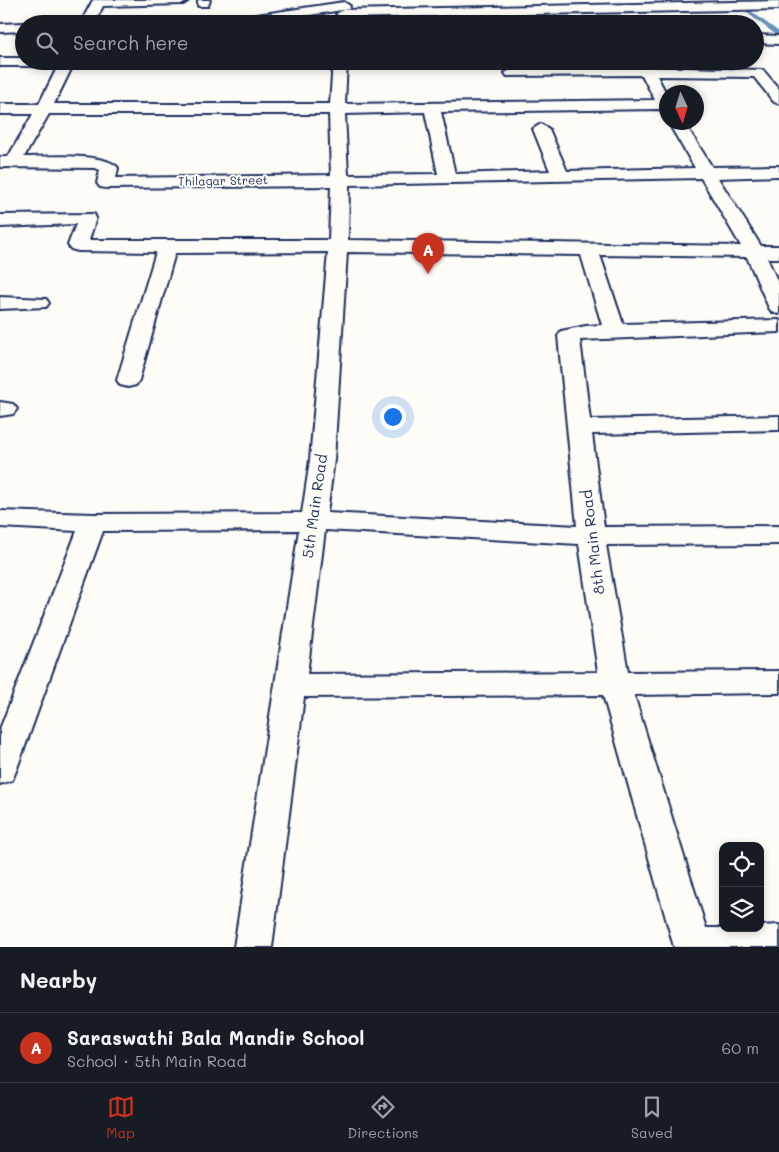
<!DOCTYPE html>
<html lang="en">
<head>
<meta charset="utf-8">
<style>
	:root { --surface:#171b24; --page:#242831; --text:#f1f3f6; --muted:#9ea1a6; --line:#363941; --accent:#c8321e }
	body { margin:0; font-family:Mali,sans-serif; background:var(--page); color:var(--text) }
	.controls { position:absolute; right:15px; bottom:15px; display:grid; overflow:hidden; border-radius:10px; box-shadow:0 2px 8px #0003 }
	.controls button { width:45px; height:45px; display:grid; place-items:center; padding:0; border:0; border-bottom:1px solid var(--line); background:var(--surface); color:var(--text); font:25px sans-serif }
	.compass { position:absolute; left:659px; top:85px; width:45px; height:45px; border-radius:50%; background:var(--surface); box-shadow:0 2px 8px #0003; rotate:176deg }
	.you { position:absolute; left:392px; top:416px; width:18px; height:18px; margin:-12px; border:4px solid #fff; border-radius:50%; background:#1a73e8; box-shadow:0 0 0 8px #1a73e833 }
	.badge { display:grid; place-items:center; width:32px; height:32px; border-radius:50%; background:var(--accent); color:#fff; font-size:16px; font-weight:700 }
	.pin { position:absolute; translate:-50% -41px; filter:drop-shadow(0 1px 2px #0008) }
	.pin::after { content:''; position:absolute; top:26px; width:18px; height:15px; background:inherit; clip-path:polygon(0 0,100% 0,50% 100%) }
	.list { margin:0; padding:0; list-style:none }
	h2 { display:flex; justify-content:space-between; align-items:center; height:65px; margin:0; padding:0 20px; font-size:21px }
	h2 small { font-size:16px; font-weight:400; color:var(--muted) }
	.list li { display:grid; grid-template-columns:32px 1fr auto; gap:15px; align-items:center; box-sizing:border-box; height:70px; padding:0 20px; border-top:1px solid var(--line) }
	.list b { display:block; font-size:19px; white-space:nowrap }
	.list p { margin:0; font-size:16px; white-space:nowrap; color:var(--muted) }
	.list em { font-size:16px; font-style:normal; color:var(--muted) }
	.icon { flex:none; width:28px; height:28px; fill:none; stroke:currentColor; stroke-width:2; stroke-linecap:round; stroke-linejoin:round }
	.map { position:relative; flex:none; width:779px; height:947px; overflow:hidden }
	.search { position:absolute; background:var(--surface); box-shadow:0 2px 8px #0003; left:15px; right:15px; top:15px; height:55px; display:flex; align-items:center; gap:12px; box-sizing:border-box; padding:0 18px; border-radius:28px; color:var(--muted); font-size:19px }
	.sheet { height:135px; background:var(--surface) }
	nav { display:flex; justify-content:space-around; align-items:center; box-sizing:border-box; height:70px; border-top:1px solid var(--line); background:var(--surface); font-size:14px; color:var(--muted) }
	nav a { display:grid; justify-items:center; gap:2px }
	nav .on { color:var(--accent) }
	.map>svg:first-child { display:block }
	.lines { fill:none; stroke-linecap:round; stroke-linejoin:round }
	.stream { fill:#6490b8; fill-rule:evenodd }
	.minor-casing { stroke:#1b2f5e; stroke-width:4 }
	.minor { fill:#fdfcf7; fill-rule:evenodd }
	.labels { text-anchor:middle; stroke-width:4; stroke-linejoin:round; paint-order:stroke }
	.far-street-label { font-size:12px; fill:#1b2f5e; stroke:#fdfcf7 }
	.street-label { font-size:15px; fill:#1b2f5e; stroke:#fdfcf7 }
</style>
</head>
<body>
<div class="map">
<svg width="779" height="947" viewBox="0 0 779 947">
	<rect width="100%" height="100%" fill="#fdfcf7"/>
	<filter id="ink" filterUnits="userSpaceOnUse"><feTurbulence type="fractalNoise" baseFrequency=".02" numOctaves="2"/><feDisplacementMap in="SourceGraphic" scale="10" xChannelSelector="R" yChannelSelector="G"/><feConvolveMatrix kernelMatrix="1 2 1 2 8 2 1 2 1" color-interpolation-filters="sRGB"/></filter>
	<g filter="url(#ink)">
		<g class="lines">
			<path class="stream" d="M730 0H736L779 32V37Z"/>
			<g class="minor-casing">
				<g id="minor">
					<path d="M93 0H189L183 4 103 6 94 24H80Z"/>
					<path d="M198 0H210L208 6H198Z"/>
					<path d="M779 1V9L343 18 336 14 343 10Z"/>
					<path d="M344 2 350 6 349 9 251 24H216L223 20Z"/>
					<path d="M24 23 27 24H24V31L0 32V24Z"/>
					<path d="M755 35 779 36V44L755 43Z"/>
					<path d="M0 58H24V61H75L54 104H330L333 61H347L345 104 655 100 642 75 507 76 505 73 512 69 647 67 763 70 779 89V104L774 102 754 77 657 76 666 93V111L660 109 441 112 455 174 550 171 533 129 541 124 549 129 567 171 695 168 668 122H684L712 167 779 166V176L718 178 761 246H779V258H767L779 285V314L772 312 769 308 747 257 600 255 623 324 779 320V332L580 340 590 420 779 416V430L592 434 604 527 779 526V544L606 545 628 672 779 671V693L634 695 706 928H760V926L779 925V947H674L603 695 304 697 272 947H234L299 530 103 531 16 771 12 780 0 784V729L77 531 0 527V511L93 514 302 513 310 460 328 252 175 253 139 380 136 385 128 387 120 385 117 380 156 252 78 251 71 249 68 245 76 224 0 227V215L94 214 96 218 89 240H329L331 186 106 188 100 187 97 183 100 170 95 168 0 167V157H8L33 114H0V104H39L58 66H0ZM425 112 438 174 348 175 345 114ZM49 114H329L331 175 116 178 118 168C106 152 44 157 24 157ZM701 178 741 246 348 240 349 185ZM347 252 581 255 602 325 586 326 561 331 558 336 577 526 327 513 334 460ZM325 530 579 544 598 672 307 674Z"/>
					<path d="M0 297 46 299 49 303 46 307 0 309Z"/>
					<path d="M0 402 13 404 17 409 13 414 0 416Z"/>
				</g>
			</g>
			<use href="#minor" class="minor"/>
		</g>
	</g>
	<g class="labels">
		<g class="far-street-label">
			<text transform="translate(223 181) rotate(-1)" y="4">Thilagar Street</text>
		</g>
		<g class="street-label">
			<text transform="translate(315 506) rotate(-82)" y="5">5th Main Road</text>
			<text transform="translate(593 542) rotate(-97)" y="5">8th Main Road</text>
		</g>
	</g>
</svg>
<div class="controls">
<button><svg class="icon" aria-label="locate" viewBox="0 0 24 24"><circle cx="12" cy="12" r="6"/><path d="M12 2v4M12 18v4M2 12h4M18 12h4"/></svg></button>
<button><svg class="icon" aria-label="layers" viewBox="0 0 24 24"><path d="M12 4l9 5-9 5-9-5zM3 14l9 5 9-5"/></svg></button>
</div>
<svg class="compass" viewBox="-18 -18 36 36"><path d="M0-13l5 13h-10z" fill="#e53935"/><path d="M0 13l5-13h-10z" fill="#9ea1a6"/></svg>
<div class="you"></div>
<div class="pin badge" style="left:428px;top:274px">A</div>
<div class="search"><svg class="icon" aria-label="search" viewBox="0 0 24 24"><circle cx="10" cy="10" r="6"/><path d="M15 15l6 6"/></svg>Search here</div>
</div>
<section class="sheet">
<h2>Nearby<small></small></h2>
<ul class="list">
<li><span class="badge">A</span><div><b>Saraswathi Bala Mandir School</b><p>School · 5th Main Road</p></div><em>60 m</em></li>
</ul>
</section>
<nav>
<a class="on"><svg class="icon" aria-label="map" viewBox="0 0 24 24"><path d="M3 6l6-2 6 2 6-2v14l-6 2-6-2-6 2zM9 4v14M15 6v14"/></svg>Map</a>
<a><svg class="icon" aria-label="directions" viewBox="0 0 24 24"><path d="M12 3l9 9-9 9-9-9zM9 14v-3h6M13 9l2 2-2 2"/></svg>Directions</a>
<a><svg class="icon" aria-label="saved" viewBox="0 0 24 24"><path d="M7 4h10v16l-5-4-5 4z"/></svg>Saved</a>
</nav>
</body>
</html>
